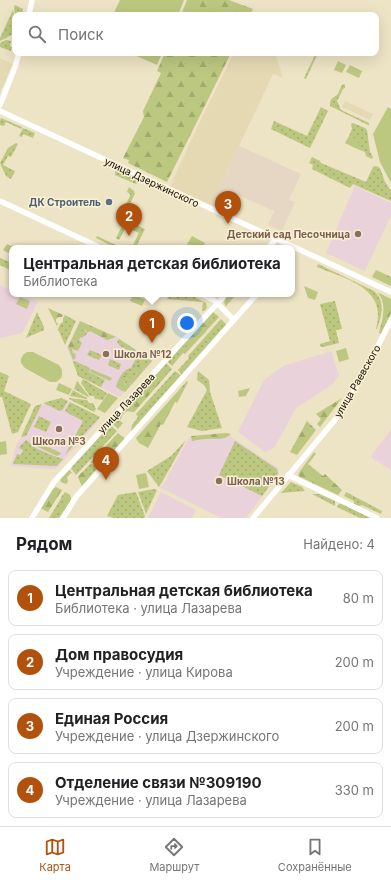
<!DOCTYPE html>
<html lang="ru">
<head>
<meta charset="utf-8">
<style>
	:root { --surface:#fff; --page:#f2f2f2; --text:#202124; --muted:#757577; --line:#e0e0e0; --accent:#b1510c }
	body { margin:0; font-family:Inter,sans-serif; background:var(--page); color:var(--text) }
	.you { position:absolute; left:187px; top:323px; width:14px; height:14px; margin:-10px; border:3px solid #fff; border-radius:50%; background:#1a73e8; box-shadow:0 0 0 6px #1a73e833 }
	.badge { display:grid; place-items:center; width:26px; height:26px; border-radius:50%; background:var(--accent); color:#fff; font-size:13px; font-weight:700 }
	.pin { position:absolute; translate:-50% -33px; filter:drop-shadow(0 1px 2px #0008) }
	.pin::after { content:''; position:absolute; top:21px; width:14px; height:12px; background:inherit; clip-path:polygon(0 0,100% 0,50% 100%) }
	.popup { position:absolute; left:9px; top:245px; width:286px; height:52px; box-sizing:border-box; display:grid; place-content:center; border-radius:8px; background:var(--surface); filter:drop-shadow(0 1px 3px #0005); font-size:13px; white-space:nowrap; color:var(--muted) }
	.popup b { font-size:15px; color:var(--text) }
	.popup::after { content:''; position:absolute; left:50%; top:100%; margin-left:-8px; border:8px solid transparent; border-top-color:var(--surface) }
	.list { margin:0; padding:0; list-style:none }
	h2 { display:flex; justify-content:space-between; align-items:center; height:52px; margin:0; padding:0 16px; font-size:17px }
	h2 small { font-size:13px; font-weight:400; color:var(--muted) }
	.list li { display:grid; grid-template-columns:26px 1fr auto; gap:12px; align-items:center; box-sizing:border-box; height:56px; margin:0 8px 8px; padding:0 8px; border:1px solid var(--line); border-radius:8px }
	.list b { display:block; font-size:15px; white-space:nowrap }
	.list p { margin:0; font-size:13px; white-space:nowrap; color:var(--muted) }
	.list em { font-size:13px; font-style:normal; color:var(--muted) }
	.icon { flex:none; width:22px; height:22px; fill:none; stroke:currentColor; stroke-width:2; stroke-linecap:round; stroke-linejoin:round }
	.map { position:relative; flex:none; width:391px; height:518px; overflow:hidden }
	.search { position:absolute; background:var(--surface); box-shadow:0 4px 16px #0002; left:12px; right:12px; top:12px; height:44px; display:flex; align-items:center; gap:10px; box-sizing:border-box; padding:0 14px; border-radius:8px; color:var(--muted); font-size:15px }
	.sheet { height:308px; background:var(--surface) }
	nav { display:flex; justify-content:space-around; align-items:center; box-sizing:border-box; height:56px; border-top:1px solid var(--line); background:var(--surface); font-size:11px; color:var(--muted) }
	nav a { display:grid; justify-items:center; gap:2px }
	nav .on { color:var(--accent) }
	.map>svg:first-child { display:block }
	.commercial { fill:#e6d7c4 }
	.built { fill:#e5d9b4 }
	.education { fill:#ead2db }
	.grass { fill:url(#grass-dots) }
	.forest { fill:url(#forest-firs) }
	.green { fill:#bcc780 }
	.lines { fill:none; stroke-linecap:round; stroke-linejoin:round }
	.secondary { stroke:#fff; stroke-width:5.5 }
	.service-dot { fill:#5c6f8a; stroke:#faf0d2; stroke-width:1.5 }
	.education-dot { fill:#8d6e63; stroke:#faf0d2; stroke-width:1.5 }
	.labels { text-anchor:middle; stroke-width:3; stroke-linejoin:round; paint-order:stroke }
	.street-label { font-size:10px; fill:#120e05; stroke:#faf0d2 }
	.service-label { font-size:10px; font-weight:bold; fill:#4e5e75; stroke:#faf0d2; text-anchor:end }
	.education-label { font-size:10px; font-weight:bold; fill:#785e54; stroke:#faf0d2; text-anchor:start }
</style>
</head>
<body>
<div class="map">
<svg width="391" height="518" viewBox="0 0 391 518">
	<defs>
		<pattern id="grass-dots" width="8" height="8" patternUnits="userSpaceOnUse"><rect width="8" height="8" fill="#bcc780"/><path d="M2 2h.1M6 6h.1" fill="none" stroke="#a1aa6d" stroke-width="1.8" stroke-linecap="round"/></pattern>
		<pattern id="forest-firs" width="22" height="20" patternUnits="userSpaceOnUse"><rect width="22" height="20" fill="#bcc780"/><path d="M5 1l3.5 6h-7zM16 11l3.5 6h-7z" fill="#a1aa6d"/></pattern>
	</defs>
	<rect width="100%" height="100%" fill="#ede3c5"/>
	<path class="commercial" d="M239 146 301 174 289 200 295 202 282 231 268 225 274 211 234 193 226 211 211 205Z"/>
	<g class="built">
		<path d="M234 53H275L283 78 273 74 211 205 170 186 200 122Z"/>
		<path d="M0 58 13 64 0 92Z"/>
		<path d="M345 101 373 114 370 120 342 107Z"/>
	</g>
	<g class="education">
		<path d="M355 186 391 203V215L365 271 326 253Z"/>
		<path d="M0 285 12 291V294H20L38 302 22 333 0 338Z"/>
		<path d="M80 321 117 337 153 361 120 397 78 376 67 347Z"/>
		<path d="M331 351 339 375 333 384 296 408 274 448 265 452 238 432 264 380 283 366Z"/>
		<path d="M62 399 100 419 56 469 11 466 16 445 21 438 36 407Z"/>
		<path d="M391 430V470L372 458V454Z"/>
		<path d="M227 434 278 468 279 474 246 518H221L161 488 189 438Z"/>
		<path d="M161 492 196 510 192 518H148Z"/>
	</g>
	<g class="grass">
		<path d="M15 5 23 9 22 15H15L14 8Z"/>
		<path d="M13 10 15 23V33L0 41V38Z"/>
		<path d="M6 40 11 41 10 46 12 47 11 51 0 47V43Z"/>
		<path d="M316 53H318L306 79 304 78Z"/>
		<path d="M344 84 345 85V88L343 89 337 101 341 110 369 123V125H368L330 106C330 99 331 99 337 95 339 93 340 88 342 85Z"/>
		<path d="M321 107 328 111 310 148 271 129 274 121 307 136Z"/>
		<path d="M1 118 22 127 21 129 6 122 4 126 0 125V121Z"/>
		<path d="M353 123 365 128 367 130 370 152 373 157 372 159 366 156 365 152 355 148 358 141 349 136 352 129 351 124Z"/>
		<path d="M23 128 35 133 33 138 23 134 22 137 19 136Z"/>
		<path d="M16 143 18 144 11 157 8 156 3 165 15 171 11 179 6 176 0 163 8 148Z"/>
		<path d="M312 157 320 161 321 163 366 182 373 167 376 166 380 168 385 182 391 191V201L353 184 350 188 312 169 313 165 309 163Z"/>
		<path d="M115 170 139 180V182L136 184 115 175Z"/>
		<path d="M129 187 134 191 135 194 128 207 125 206 130 196V194L127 192Z"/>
		<path d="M125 220 145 229 136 247 133 245 139 233 126 227 119 240 116 238Z"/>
		<path d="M0 258 12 263V271L0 265Z"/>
		<path d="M318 264 374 291C376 293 379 296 380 299 384 309 380 320 377 329H376C377 325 378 320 378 316 379 285 340 277 317 267Z"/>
		<path d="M189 294 206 303 207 308 204 311H202L203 302 167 299 168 297Z"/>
		<path d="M229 294H235L236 295 226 306C222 301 226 298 229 294Z"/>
		<path d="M335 301 342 329 336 330 339 343 323 347 320 346V344L330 341 320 304Z"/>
		<path d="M37 312 44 327V330L26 338Z"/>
		<path d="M213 312 219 317 185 354 183 353 172 366 167 361Z"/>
		<path d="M65 315 76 321 65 345 58 329 60 324 63 322V318Z"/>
		<path d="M221 319 227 325 182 375 178 370 189 358 188 356Z"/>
		<path d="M83 328H86L85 332 87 333 85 336 80 338 79 340 82 343 81 345 78 344V342L72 341C74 338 78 334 81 332V330H83Z"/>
		<path d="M119 339 152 361 144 370 142 367 143 365H140L139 363 137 364V369L135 370 137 373 135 377 132 378H129V379L134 382 131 385 130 383 129 385H126L124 382 127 379V377L124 375 119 381 117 385 123 389 124 392 116 387C118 379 123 369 131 368L137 356 136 354 120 346 117 342Z"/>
		<path d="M90 350 102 355 99 360 87 355Z"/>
		<path d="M110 359 121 364 119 370 108 365Z"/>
		<path d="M76 361 77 362 90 368 89 372 105 380 101 387 78 376 73 362Z"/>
		<path d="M166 363 172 369 134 412C124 409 123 414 120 421L123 423 118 429 111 422Z"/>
		<path d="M175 371 181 376 131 432 132 425 138 417 136 414Z"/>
		<path d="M198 371 209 380 210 392 222 428 202 431 187 427 207 390 204 385 197 380Z"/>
		<path d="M0 372 9 376 4 391 31 404 18 432 12 434 2 397H0Z"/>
		<path d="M83 379 107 393 103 400 95 399 94 396H90L81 383Z"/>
		<path d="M77 381 89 396 88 397 74 389Z"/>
		<path d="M73 390 87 398V399L70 396Z"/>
		<path d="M61 398 68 401 63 409 60 411 43 403Z"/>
		<path d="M69 398 87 400 89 403H93L96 409 94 412 69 399Z"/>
		<path d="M70 402 100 417 65 455 83 421 68 413 65 411Z"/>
		<path d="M42 404 26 436 21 437 35 406Z"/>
		<path d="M39 416 51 422 46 432 34 427Z"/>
		<path d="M109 424 117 431 76 475 70 467Z"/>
		<path d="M118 433 125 439 101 464 90 463Z"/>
		<path d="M26 440C30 442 30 444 33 446 38 450 56 457 63 459L57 466 13 464 17 454 21 455 23 450 19 448 20 446Z"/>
		<path d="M186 440 159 487 147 471 171 456Z"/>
		<path d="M235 441 277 469 278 474 262 496 219 475Z"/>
		<path d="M90 464 100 465 82 486 78 477Z"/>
		<path d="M291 482 302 487 305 491 281 493Z"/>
		<path d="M154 489 157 490 146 514 138 492Z"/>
		<path d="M65 492 70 495 71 498V500L59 518H49Z"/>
		<path d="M136 492 145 516 144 518H114L107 516 118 495Z"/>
		<path d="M346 492 382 511 381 514 362 505 359 506 354 504V501L344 496Z"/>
		<path d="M312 494H319L335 501V506Z"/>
		<path d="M341 503 371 518H360L337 507 339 504Z"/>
	</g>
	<g class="forest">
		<path d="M187 0H229L253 9 250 15H181Z"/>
		<path d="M165 53H231L167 182 128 163 129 160 123 158 144 117 143 111 161 73 157 71Z"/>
		<path d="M97 236 122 248H116L96 238Z"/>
		<path d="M376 270 391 277V286L372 277Z"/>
		<path d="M377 292 391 299V313L381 334 379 333C381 323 386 311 382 300 381 297 379 294 377 292Z"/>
		<path d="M48 308 63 315 62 317H59L56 319V322L58 324 57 326Z"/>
		<path d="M208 317H211L213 321 207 324 206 328 205 330 206 332C203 335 199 339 195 339L193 343 189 346 184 345 183 346 184 350 183 351H182L180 348Z"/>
		<path d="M80 321 116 337 107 340 90 331 86 333V328H83V330H81V332C78 334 74 338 72 341L78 342V344L81 345 78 351 72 349V350L73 353 76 354 75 356 76 358 73 360 68 347Z"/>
		<path d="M139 363 140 365H143L142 367 144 370 134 382 129 379V377L132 378 135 377 137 373 134 370 137 369V365Z"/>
		<path d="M163 366 167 367 166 373 164 377V378L134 412 127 411 122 415 121 419H119L118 416 123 411V410L126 406 132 405 133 402 132 400 148 382 152 384V388L157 383 153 382 151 379Z"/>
		<path d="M177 372 181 376 168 391 166 389V386L169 385 170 382 173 377 176 378Z"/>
		<path d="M124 375 127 377V380L124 382 125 385H129L130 383 131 385 125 392 123 389 117 385 119 381Z"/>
		<path d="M187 381 188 382 177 403 175 402 163 425 161 424 148 448 139 443 136 438Z"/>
		<path d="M342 398 320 427 317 424 321 419 316 414Z"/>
		<path d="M307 421 316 430 297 455 290 452Z"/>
		<path d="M103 433H105L108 440 100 449H97L96 451 92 453V456L90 457 88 453 92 450 93 448H96L95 446 97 443 100 442V440H104L103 436Z"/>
		<path d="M226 433 231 434C224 441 214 438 206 439 201 439 197 440 192 441L191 436Z"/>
		<path d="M116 436H118L119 439 122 436 125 439 110 455 108 453V450L107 448V445Z"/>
		<path d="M103 450H105L107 454V458L101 464H98L99 462 102 461V459L100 458V457L95 460Z"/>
		<path d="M314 452 316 454 308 464 323 476 325 474 342 490 338 495 300 477 298 475 300 471Z"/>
		<path d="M69 469 72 473 70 474 67 477 68 482 66 484 61 482 60 479Z"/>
		<path d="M86 470 87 472H89L87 475 86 477H88V479L82 486 78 477 81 473Z"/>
		<path d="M56 487 62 490 48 512 40 508 51 490Z"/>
		<path d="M63 494 66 497 69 494 71 498 64 511H61L59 507 61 504 65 502 66 501 65 500 61 498Z"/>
	</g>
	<g class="green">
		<path d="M120 0H184L178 15H113Z"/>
		<path d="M130 53H162L157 65Z"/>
		<path d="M338 61 346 65 342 73 334 70Z"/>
		<path d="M350 65 362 71 359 78 346 72Z"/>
		<path d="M388 107 391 109V183L380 162 373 134Z"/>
		<path d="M349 136 359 141 355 148 345 143Z"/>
		<path d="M192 236 205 243 202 248H195L187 244Z"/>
		<path d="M7 244 15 248H12V255L3 250Z"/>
		<path d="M304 286 318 292 315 300 308 298Z"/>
		<path d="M133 294 145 300 142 306 130 301Z"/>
		<path d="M20 297 30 301 27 309 16 304Z"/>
		<path d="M346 348 349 359 339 362 336 351Z"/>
		<path d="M27 352H33L59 365 62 370V375L61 378 56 382H50L25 368 21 363V359L23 355Z"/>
		<path d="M91 369 112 378 110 381 90 372Z"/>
		<path d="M59 383 72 389 69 395 56 390Z"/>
		<path d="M250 388 246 396 239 397 238 391Z"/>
		<path d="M108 393 118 398 105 413 97 409Z"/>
		<path d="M33 440 61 453V454L57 456 34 445Z"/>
		<path d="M6 441 7 454 0 455V442Z"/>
		<path d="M146 473 149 487 139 489 136 475Z"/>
	</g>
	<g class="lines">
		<g class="secondary">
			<path d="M29 15 32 0"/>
			<path d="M0 105 15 67 19 53"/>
			<path d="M0 111 391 292"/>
			<path d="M0 201 101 248"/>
			<path d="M268 248 276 239"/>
			<path d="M201 294 214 300 234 320"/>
			<path d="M288 475 377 518"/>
			<path d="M32 518 54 482 68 467 226 294"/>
			<path d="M63 518 76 497 257 294"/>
			<path d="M253 518 339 415 349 399 378 346 391 320"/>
		</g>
	</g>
	<circle class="service-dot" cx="109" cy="202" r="4"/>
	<g class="education-dot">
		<circle cx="358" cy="234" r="4"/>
		<circle cx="106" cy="354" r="4"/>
		<circle cx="59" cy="429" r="4"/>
		<circle cx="219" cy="481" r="4"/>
	</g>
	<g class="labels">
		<g class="street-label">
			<text transform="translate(152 182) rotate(25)" y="4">улица Дзержинского</text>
			<text transform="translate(357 381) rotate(-60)" y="4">улица Раевского</text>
			<text transform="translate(126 403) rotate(-47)" y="4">улица Лазарева</text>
		</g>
		<g class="service-label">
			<text x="101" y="206">ДК Строитель</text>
		</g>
		<g class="education-label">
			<text x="350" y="238" text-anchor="end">Детский сад Песочница</text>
			<text x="114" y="358">Школа №12</text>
			<text x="59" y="445" text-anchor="middle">Школа №3</text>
			<text x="227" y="485">Школа №13</text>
		</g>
	</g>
</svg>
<div class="you"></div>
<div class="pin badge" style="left:152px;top:343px">1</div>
<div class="popup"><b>Центральная детская библиотека</b>Библиотека</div>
<div class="pin badge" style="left:129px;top:236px">2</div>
<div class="pin badge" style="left:228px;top:224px">3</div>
<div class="pin badge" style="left:106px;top:480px">4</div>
<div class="search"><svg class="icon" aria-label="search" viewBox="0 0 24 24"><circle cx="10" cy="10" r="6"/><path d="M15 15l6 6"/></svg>Поиск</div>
</div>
<section class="sheet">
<h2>Рядом<small>Найдено: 4</small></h2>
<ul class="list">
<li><span class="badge">1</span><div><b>Центральная детская библиотека</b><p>Библиотека · улица Лазарева</p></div><em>80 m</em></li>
<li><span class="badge">2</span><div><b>Дом правосудия</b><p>Учреждение · улица Кирова</p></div><em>200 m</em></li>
<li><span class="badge">3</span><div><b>Единая Россия</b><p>Учреждение · улица Дзержинского</p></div><em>200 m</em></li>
<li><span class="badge">4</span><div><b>Отделение связи №309190</b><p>Учреждение · улица Лазарева</p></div><em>330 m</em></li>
</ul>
</section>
<nav>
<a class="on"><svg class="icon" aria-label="map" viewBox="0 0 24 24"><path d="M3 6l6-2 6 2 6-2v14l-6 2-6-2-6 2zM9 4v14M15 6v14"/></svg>Карта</a>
<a><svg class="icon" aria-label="directions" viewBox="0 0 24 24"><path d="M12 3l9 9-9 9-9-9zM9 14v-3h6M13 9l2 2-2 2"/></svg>Маршрут</a>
<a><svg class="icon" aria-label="saved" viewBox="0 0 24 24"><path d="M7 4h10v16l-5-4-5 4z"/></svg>Сохранённые</a>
</nav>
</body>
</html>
